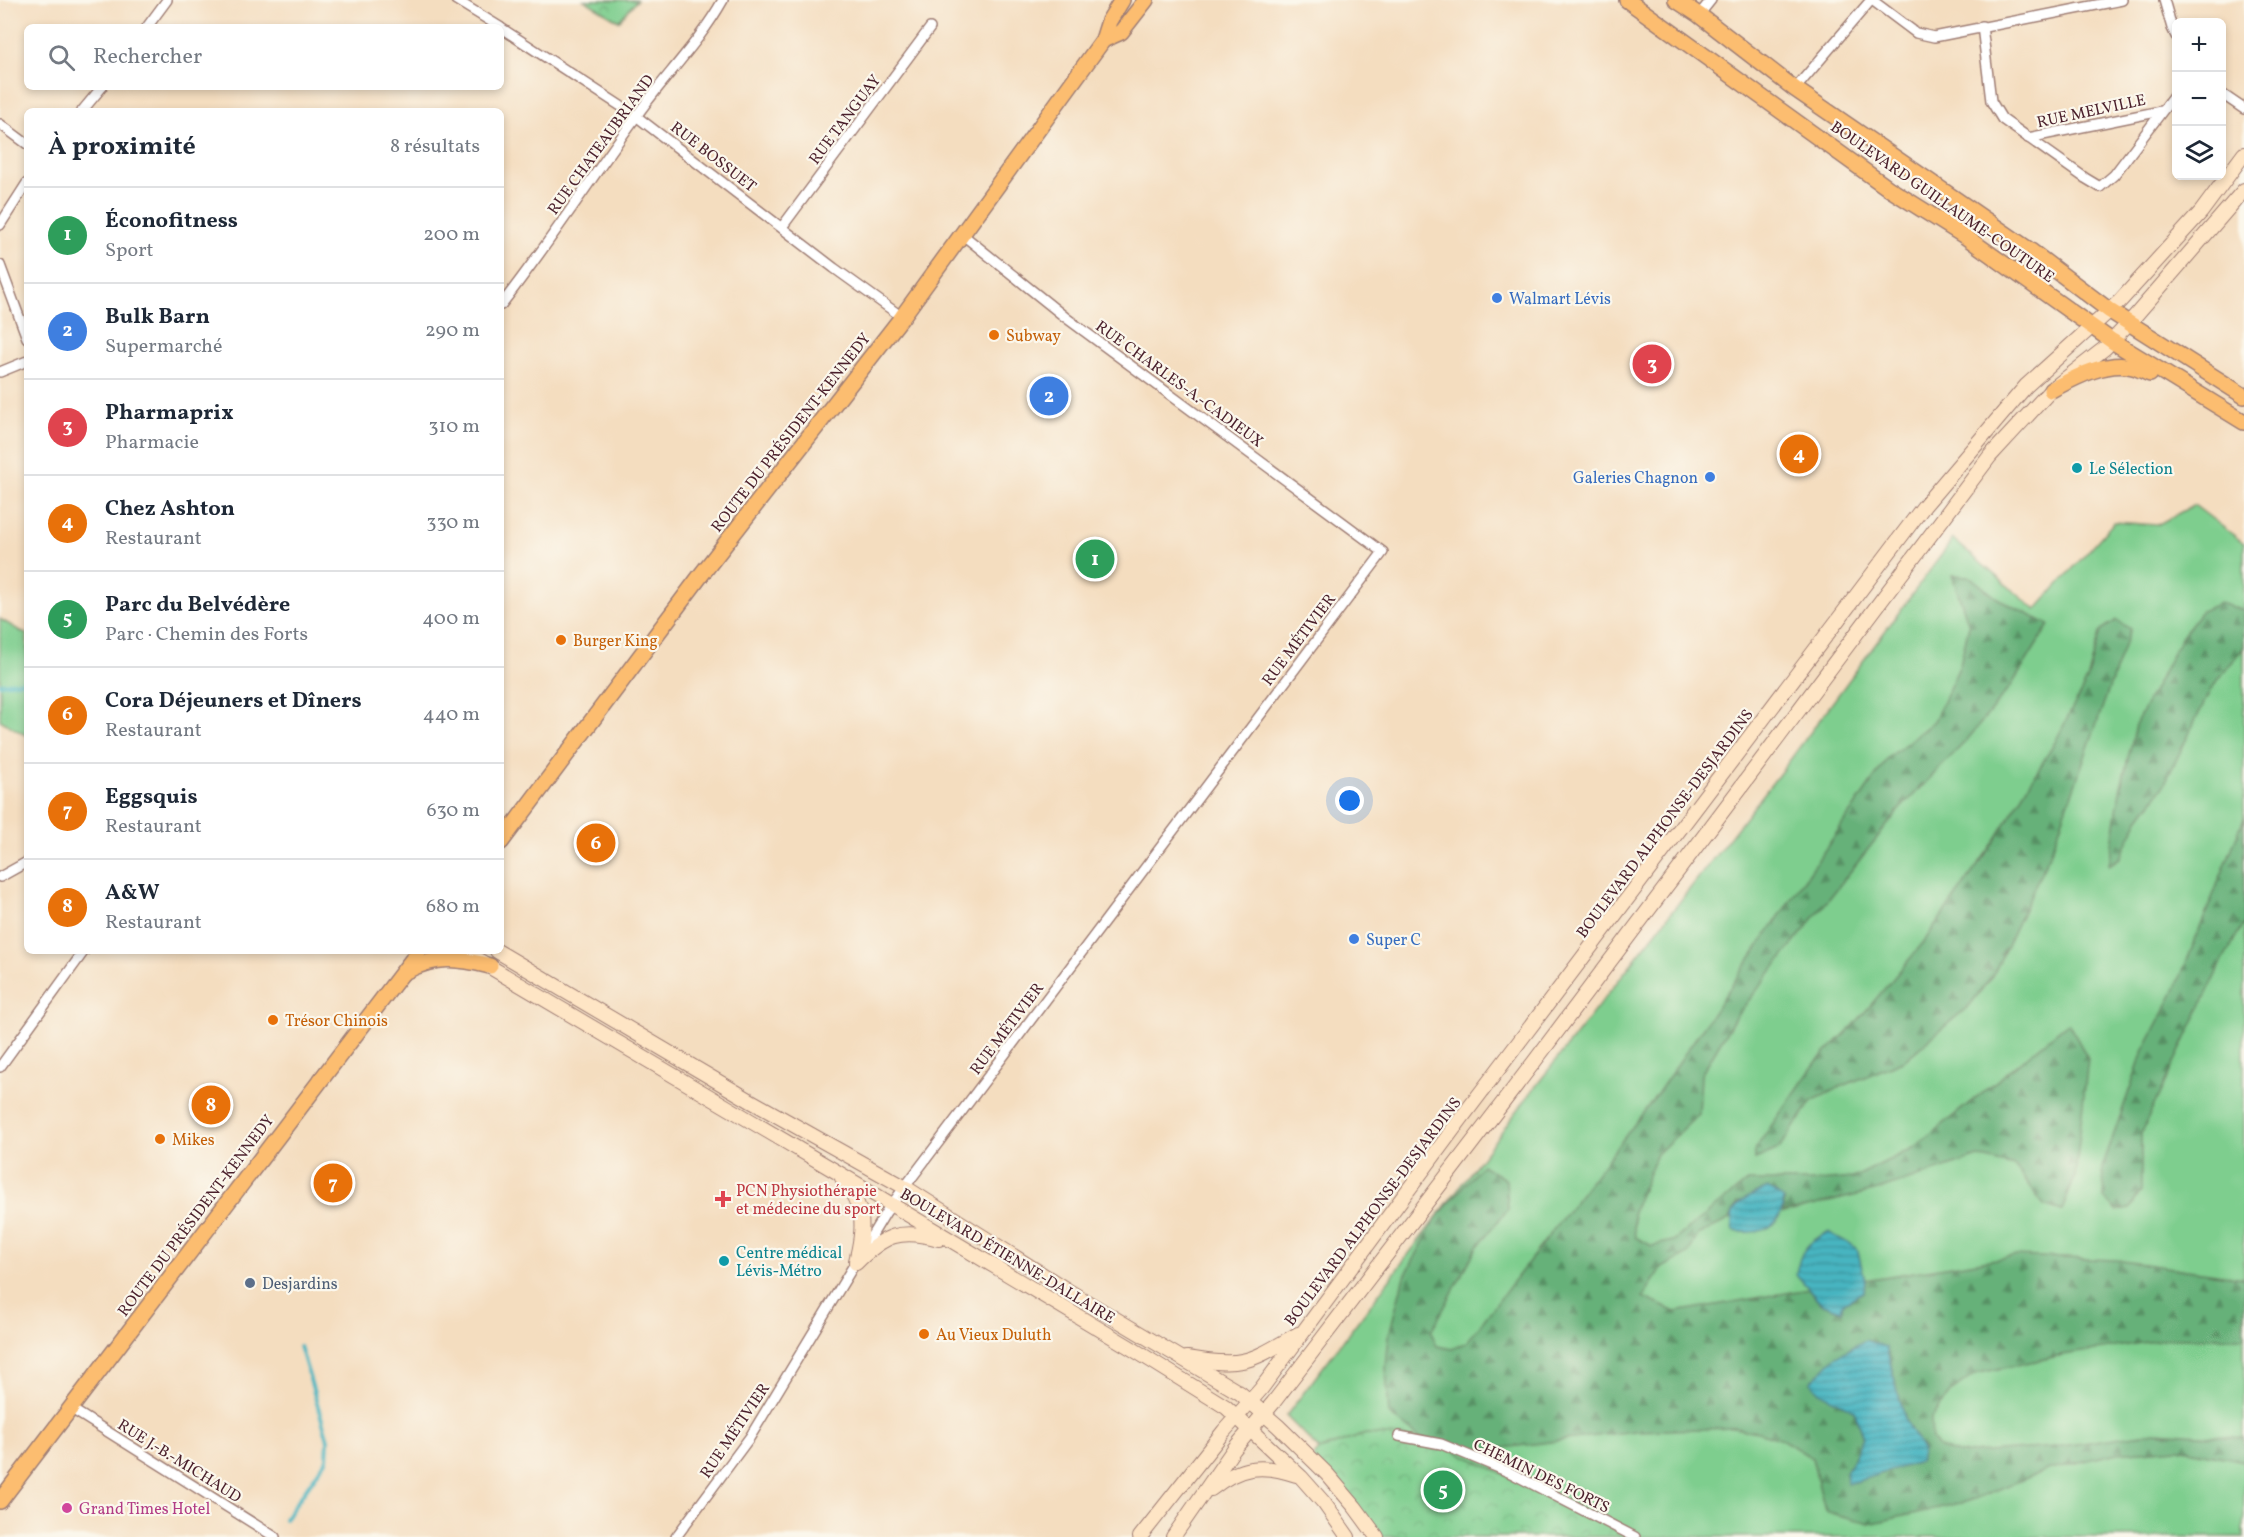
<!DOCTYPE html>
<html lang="fr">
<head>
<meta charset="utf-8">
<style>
	:root { --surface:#fff; --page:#f6f6f7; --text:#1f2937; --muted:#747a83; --line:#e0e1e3; --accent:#0f766e }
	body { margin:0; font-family:Vollkorn,serif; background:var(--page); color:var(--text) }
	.controls { position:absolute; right:18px; top:18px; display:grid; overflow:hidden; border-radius:9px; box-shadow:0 3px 9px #0003 }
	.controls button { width:54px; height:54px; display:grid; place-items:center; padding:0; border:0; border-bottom:2px solid var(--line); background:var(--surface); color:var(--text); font:30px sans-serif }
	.you { position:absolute; left:1350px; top:801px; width:21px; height:21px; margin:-15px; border:4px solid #fff; border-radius:50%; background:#1a73e8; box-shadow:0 0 0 9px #1a73e833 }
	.badge { display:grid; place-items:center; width:39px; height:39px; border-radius:50%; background:var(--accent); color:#fff; font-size:20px; font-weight:700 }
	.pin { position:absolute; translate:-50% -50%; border:3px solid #fff; box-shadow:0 2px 6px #0006 }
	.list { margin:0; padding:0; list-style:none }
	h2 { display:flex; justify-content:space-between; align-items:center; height:78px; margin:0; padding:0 24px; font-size:26px }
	h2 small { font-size:20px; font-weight:400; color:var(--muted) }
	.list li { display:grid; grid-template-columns:39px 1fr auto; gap:18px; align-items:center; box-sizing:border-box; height:96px; padding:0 24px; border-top:2px solid var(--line) }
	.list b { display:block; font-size:22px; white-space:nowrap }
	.list p { margin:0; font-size:20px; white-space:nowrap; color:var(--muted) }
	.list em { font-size:20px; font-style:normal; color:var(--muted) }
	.icon { flex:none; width:33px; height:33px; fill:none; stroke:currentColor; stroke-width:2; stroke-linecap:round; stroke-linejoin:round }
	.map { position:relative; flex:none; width:2244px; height:1537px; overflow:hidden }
	.search { position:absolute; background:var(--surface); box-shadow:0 3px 9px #0003; left:24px; top:24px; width:480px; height:66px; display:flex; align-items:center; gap:15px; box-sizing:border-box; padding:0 21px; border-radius:9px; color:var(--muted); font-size:22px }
	.panel { position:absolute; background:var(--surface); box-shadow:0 3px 9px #0003; left:24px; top:108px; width:480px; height:846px; border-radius:9px }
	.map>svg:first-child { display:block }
	.green { fill:#7ece8e; stroke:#64765c; stroke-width:1.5 }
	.forest { fill:url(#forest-firs); stroke:#586852; stroke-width:1.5; fill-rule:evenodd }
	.park { fill:url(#park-crowns); stroke:#64765c; stroke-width:1.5 }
	.water { fill:url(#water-rules); stroke:#486a76; stroke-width:1.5 }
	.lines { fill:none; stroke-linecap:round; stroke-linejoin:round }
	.stream { stroke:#47b5c1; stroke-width:4 }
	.street-casing { stroke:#9f7e75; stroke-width:12 }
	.secondary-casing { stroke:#9f7e75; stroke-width:16 }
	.primary-casing { stroke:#9f7e75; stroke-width:18 }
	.street { stroke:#fff; stroke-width:9 }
	.secondary { stroke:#fee5c5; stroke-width:14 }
	.primary { stroke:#fcbd6f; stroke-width:15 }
	.shop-dot { fill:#3f7fe0; stroke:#fbf7ec; stroke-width:2 }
	.food-dot { fill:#e8710a; stroke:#fbf7ec; stroke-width:2 }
	.culture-dot { fill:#0f9aa8; stroke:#fbf7ec; stroke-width:2 }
	.health-dot { fill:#e0444e; stroke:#fbf7ec; stroke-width:2 }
	.service-dot { fill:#5c6f8a; stroke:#fbf7ec; stroke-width:2 }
	.hotel-dot { fill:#d1479c; stroke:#fbf7ec; stroke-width:2 }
	.labels { text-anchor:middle; stroke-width:4.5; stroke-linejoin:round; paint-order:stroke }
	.street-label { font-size:16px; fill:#4a1f2b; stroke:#fbf7ec }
	.shop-label { font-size:16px; fill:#366cbe; stroke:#fbf7ec; text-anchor:start }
	.food-label { font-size:16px; fill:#c56008; stroke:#fbf7ec; text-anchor:start }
	.culture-label { font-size:16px; fill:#0d838f; stroke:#fbf7ec; text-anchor:start }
	.health-label { font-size:16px; fill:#be3a42; stroke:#fbf7ec; text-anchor:start }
	.service-label { font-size:16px; fill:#4e5e75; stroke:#fbf7ec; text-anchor:start }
	.hotel-label { font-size:16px; fill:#b23c85; stroke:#fbf7ec; text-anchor:start }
</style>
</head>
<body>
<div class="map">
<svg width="2244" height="1537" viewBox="0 0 2244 1537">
	<defs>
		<pattern id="forest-firs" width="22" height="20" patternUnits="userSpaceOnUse" patternTransform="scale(1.5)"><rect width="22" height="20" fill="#66b179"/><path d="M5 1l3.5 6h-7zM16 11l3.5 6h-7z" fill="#568f63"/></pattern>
		<pattern id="park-crowns" width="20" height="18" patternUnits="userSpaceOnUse" patternTransform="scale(1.5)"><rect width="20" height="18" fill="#7ece8e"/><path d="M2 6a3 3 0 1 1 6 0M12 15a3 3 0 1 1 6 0" fill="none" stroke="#6eb07b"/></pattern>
		<pattern id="water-rules" width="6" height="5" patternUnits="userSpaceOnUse" patternTransform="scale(1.5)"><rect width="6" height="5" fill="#47b5c1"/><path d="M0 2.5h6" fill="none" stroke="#3d939d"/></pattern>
	</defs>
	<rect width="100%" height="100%" fill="#fbf7ec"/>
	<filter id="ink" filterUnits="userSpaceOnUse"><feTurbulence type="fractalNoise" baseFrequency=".0167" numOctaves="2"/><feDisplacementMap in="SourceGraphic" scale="12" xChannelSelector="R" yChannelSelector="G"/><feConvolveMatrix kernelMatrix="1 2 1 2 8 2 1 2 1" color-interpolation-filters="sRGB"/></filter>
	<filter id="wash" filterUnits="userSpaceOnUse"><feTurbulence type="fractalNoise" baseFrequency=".008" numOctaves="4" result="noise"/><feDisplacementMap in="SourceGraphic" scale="24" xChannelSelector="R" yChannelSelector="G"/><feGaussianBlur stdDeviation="1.35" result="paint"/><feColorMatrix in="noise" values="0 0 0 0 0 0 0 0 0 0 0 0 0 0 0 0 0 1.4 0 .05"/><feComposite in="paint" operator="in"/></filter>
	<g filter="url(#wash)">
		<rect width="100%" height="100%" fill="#f4ddbf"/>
		<g class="green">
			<path d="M2194 505 2244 543V1537H1635L1329 1448 1319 1450 1286 1416 1539 1082 1787 764 1953 539 2036 610 2114 522 2157 525Z"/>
			<path d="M0 619 27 635V736L0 720Z"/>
		</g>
		<g class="forest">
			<path d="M1952 575 1969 576 1997 598 2049 625 2011 686 1967 740 1899 810 1734 1019 1701 1075 1699 1114 1657 1154 1633 1211 1635 1237 1652 1246 1673 1241 1748 1181H1818L1853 1178 1915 1147 2068 1023 2088 1058 2075 1177 2062 1211 2044 1205 2014 1166 1978 1157 1878 1190 1783 1213 1784 1199 1737 1203 1730 1219 1698 1235 1688 1254 1662 1268 1643 1297 1675 1312 1809 1289 1821 1303 1842 1311V1304L1864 1292 1865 1280 2014 1256 2115 1260 2244 1278V1337L2174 1338 2063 1355 1975 1374 1951 1392 1931 1418 1932 1439 1938 1447 1958 1454 2055 1447 2155 1432 2244 1438V1461L2178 1448 2117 1453 2047 1470 1969 1501 1869 1524 1825 1511 1812 1458 1783 1440 1758 1432 1733 1428 1635 1431 1472 1452 1420 1438 1389 1414 1386 1368 1389 1335 1403 1280 1436 1218 1482 1165 1506 1180 1508 1209 1477 1247 1431 1332 1437 1346 1452 1349 1467 1342 1653 1100 1888 758 1934 721 1960 665 1969 625ZM1886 1347 1906 1422 1923 1451 1846 1473 1863 1438 1854 1409Z"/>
			<path d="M2220 603 2244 610V647L2211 689 2163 787 2139 819 2120 858 2109 865 2120 791 2137 721 2181 638 2201 611Z"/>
			<path d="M2117 620 2130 629 2053 847 1994 973 1970 1005 1905 1060 1838 1088 1812 1101 1779 1149 1755 1159V1149L1817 1061 1854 1025 1923 943 1994 842 2054 744 2087 680 2101 630Z"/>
			<path d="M2244 818V922L2218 970 2141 1133V1191L2130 1209 2117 1211 2104 1198 2102 1168 2142 1054 2174 993Z"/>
		</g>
		<g class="park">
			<path d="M584 0H637L619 21Z"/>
			<path d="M1366 1434 1399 1436 1441 1444 1635 1537H1377L1313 1459 1319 1450Z"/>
		</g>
		<g class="water">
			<path d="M1768 1188 1784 1199C1781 1230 1760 1235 1733 1231 1726 1203 1747 1198 1768 1188Z"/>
			<path d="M1828 1232 1857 1248 1865 1280 1864 1292 1842 1304V1311L1821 1303 1796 1274C1800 1250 1807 1243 1828 1232Z"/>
			<path d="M1865 1340 1886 1347 1906 1422 1923 1451 1919 1462 1848 1484 1846 1473 1863 1438 1854 1410 1821 1393 1811 1382 1835 1357Z"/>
		</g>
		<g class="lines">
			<g class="stream">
				<path d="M0 684 27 681"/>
				<path d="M285 1519 327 1459 328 1440 300 1346"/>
			</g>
		</g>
	</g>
	<g filter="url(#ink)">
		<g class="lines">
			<g class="street-casing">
				<g id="street">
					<path d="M456 0 500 27"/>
					<path d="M1872 0 1916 33 1934 37 2122 0"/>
					<path d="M2164 0 2172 28 2176 36"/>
					<path d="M1699 15 1711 0"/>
					<path d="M1982 26 1991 101 2002 119 2085 178 2100 187 2114 175 2176 93"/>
					<path d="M147 27 167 0"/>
					<path d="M501 28 636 116 834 268 902 317"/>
					<path d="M1795 89 1871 0"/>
					<path d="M2222 94 2244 109"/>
					<path d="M82 111 102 87"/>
					<path d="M0 124 27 144"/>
					<path d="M2028 138 2161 111"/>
					<path d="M0 225 27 183"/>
					<path d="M782 227 930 28"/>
					<path d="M0 265 27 338"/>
					<path d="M501 305C548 245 590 180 635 118 663 78 699 43 723 0"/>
					<path d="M0 372 27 361"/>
					<path d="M0 877 27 862"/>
					<path d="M0 1067 84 951"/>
					<path d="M70 1408 275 1537"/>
					<path d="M1399 1436 1441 1444 1511 1473 1635 1537"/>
					<path d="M676 1537 750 1437 886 1212 1383 552 1065 317 963 235"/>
				</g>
			</g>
			<g class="secondary-casing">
				<g id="secondary">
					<path d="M463 951 837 1172 1131 1348 1226 1407 1301 1477 1324 1503 1348 1537"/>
					<path d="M497 951 751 1101 906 1188 1067 1290 1240 1393 1278 1426 1327 1474 1355 1507 1377 1537"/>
					<path d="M842 1178C865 1208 865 1226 856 1261"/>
					<path d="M856 1263C884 1235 900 1228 939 1239"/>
					<path d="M1187 1358C1244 1368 1249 1362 1298 1334"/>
					<path d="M1211 1489C1240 1466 1262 1463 1296 1475"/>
					<path d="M1140 1537 1224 1431 1261 1389 1460 1120 1924 506 2026 386 2120 301 2201 212 2244 154"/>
					<path d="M1173 1537 1234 1449 1273 1403 1534 1062 1990 456 2051 390 2105 348 2129 323 2244 190"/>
				</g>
			</g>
			<g class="primary-casing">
				<g id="primary">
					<path d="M1627 0 1888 188 1966 237 2112 341 2244 422"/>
					<path d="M1676 0 1699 15 1795 89 2032 252 2110 311 2244 396"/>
					<path d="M1103 40 1121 32 1146 0"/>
					<path d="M2051 390C2074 378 2106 360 2133 367 2139 368 2144 372 2150 374"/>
					<path d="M501 842 701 575 902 317 1103 40 1109 21 1122 0"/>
					<path d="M406 971C437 955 458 958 490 966"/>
					<path d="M0 1501 419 951"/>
				</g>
			</g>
			<use href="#street" class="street"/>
			<use href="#secondary" class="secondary"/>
			<use href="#primary" class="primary"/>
		</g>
	</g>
	<g class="shop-dot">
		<circle cx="1497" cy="298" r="6"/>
		<circle cx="1710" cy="477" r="6"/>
		<circle cx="1354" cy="939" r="6"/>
	</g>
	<g class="food-dot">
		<circle cx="994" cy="335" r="6"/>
		<circle cx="561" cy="640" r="6"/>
		<circle cx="273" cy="1020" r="6"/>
		<circle cx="160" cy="1139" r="6"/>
		<circle cx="924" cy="1334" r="6"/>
	</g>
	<g class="culture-dot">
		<circle cx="2077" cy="468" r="6"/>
		<circle cx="724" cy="1261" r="6"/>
	</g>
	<path class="health-dot" d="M720 1190h6v6h6v6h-6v6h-6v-6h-6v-6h6z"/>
	<circle class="service-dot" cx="250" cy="1283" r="6"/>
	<circle class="hotel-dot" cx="67" cy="1508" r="6"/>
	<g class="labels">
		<g class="street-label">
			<text transform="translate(2091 110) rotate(-12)" y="6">RUE MELVILLE</text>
			<text transform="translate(844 119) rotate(-53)" y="6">RUE TANGUAY</text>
			<text transform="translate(600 144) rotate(-54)" y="6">RUE CHATEAUBRIAND</text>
			<text transform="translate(714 156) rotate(38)" y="6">RUE BOSSUET</text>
			<text transform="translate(1943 201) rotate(35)" y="6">BOULEVARD GUILLAUME-COUTURE</text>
			<text transform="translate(1180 383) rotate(36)" y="6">RUE CHARLES-A.-CADIEUX</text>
			<text transform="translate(790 432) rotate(-52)" y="6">ROUTE DU PRÉSIDENT-KENNEDY</text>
			<text transform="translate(1298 639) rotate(-53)" y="6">RUE MÉTIVIER</text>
			<text transform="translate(1664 823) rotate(-53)" y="6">BOULEVARD ALPHONSE-DESJARDINS</text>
			<text transform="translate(1006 1028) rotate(-53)" y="6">RUE MÉTIVIER</text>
			<text transform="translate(1372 1211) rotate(-53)" y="6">BOULEVARD ALPHONSE-DESJARDINS</text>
			<text transform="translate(195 1215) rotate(-53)" y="6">ROUTE DU PRÉSIDENT-KENNEDY</text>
			<text transform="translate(1008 1255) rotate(31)" y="6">BOULEVARD ÉTIENNE-DALLAIRE</text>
			<text transform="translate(734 1430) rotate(-56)" y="6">RUE MÉTIVIER</text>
			<text transform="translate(180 1460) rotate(32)" y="6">RUE J.-B.-MICHAUD</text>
			<text transform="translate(1542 1475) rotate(26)" y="6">CHEMIN DES FORTS</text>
		</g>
		<g class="shop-label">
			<text x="1509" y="304">Walmart Lévis</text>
			<text x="1698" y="483" text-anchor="end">Galeries Chagnon</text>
			<text x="1366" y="945">Super C</text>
		</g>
		<g class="food-label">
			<text x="1006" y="341">Subway</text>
			<text x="573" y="646">Burger King</text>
			<text x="285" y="1026">Trésor Chinois</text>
			<text x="172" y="1145">Mikes</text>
			<text x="936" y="1340">Au Vieux Duluth</text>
		</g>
		<g class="culture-label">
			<text x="2089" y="474">Le Sélection</text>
			<text x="736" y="1258">Centre médical<tspan x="736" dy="18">Lévis-Métro</tspan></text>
		</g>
		<g class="health-label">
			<text x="736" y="1196">PCN Physiothérapie<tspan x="736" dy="18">et médecine du sport</tspan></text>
		</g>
		<g class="service-label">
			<text x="262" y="1289">Desjardins</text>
		</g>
		<g class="hotel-label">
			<text x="79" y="1514">Grand Times Hotel</text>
		</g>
	</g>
</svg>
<div class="controls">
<button>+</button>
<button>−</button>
<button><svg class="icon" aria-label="layers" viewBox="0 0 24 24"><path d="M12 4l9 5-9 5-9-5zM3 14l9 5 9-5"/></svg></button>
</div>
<div class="you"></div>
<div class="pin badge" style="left:1095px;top:559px;background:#2e9e5b">1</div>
<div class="pin badge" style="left:1049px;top:396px;background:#3f7fe0">2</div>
<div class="pin badge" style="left:1652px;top:364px;background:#e0444e">3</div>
<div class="pin badge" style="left:1799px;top:454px;background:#e8710a">4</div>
<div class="pin badge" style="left:1443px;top:1490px;background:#2e9e5b">5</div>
<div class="pin badge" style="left:596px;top:843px;background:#e8710a">6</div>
<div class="pin badge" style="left:333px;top:1183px;background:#e8710a">7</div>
<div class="pin badge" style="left:211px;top:1105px;background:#e8710a">8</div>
<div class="search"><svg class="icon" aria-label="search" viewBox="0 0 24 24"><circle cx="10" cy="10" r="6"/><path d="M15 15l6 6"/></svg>Rechercher</div>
<section class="panel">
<h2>À proximité<small>8 résultats</small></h2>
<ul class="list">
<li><span class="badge" style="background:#2e9e5b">1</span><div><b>Éconofitness</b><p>Sport</p></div><em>200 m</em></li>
<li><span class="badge" style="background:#3f7fe0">2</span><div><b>Bulk Barn</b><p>Supermarché</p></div><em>290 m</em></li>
<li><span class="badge" style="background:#e0444e">3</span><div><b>Pharmaprix</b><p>Pharmacie</p></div><em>310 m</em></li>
<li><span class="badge" style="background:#e8710a">4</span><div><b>Chez Ashton</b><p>Restaurant</p></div><em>330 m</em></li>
<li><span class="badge" style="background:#2e9e5b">5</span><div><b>Parc du Belvédère</b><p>Parc · Chemin des Forts</p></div><em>400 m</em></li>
<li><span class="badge" style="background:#e8710a">6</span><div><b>Cora Déjeuners et Dîners</b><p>Restaurant</p></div><em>440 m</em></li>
<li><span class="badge" style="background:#e8710a">7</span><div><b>Eggsquis</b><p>Restaurant</p></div><em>630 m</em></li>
<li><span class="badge" style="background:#e8710a">8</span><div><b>A&amp;W</b><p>Restaurant</p></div><em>680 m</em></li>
</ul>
</section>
</div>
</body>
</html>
